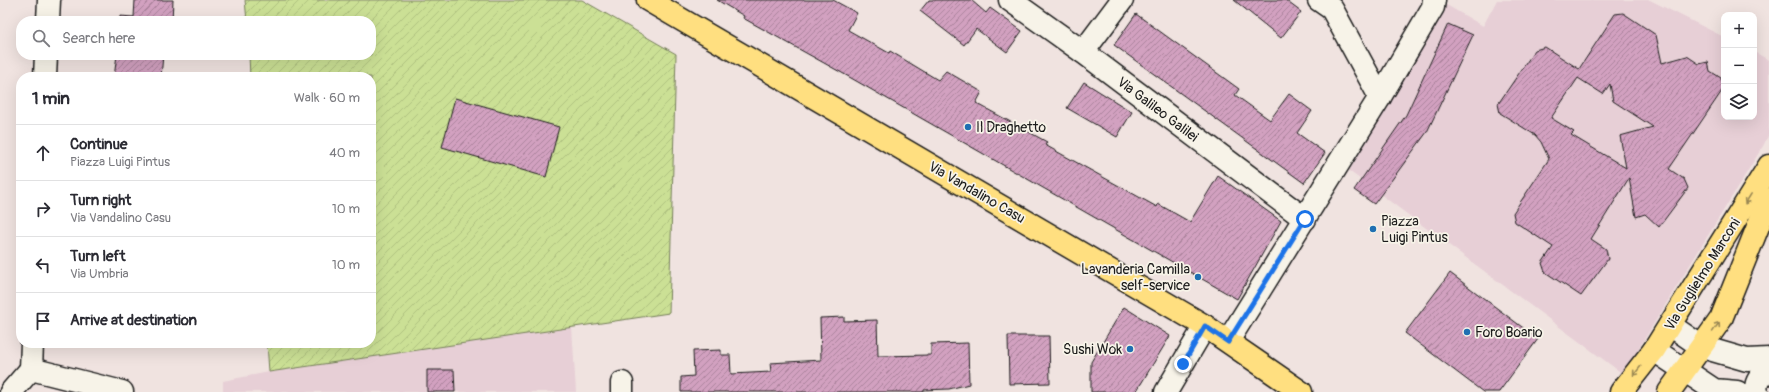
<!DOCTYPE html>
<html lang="en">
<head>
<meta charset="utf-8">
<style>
	:root { --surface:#fff; --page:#f7f7f7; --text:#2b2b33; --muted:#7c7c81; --line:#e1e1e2 }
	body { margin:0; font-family:Pangolin,sans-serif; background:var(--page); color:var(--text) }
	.controls { position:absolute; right:12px; top:12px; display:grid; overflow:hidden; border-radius:8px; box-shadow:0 4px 16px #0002 }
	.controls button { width:36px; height:36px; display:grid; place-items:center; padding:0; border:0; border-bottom:1px solid var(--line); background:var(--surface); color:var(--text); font:20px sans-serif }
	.stop { position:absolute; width:12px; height:12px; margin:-9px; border:3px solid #1a73e8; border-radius:50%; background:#fff }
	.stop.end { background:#1a73e8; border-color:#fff; box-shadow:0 1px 4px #0008 }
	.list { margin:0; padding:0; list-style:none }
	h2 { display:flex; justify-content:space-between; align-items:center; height:52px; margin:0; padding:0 16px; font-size:17px }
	h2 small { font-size:13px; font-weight:400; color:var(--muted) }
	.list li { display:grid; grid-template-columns:26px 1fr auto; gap:12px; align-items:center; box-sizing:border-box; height:56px; padding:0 16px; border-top:1px solid var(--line) }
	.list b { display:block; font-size:15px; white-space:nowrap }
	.list p { margin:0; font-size:13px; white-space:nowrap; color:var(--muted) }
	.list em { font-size:13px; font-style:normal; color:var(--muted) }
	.icon { flex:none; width:22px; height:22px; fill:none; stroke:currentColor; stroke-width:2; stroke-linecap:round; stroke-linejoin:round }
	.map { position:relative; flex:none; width:1769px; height:392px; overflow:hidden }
	.search { position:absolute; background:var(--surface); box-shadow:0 4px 16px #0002; left:16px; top:16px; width:360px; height:44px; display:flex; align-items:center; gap:10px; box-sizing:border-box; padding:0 14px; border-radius:16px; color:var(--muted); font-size:15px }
	.panel { position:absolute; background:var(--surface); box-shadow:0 4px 16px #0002; left:16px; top:72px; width:360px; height:276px; border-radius:16px }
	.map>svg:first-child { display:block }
	.built { fill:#e7cfd6 }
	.garden { fill:url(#garden-furrows); stroke:#747e58 }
	.building { fill:url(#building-hatch); stroke:#1c1c1c; fill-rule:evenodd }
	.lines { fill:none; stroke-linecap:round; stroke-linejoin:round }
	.minor-casing { stroke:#1c1c1c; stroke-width:25 }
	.major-casing { stroke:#1c1c1c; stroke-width:25 }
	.minor { stroke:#f7f3e8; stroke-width:22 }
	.major { stroke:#ffdf80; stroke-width:22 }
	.oneway { stroke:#998753 }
	.route { stroke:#1a73e8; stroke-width:5 }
	.poi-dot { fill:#1f6fb2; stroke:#f7f3e8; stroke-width:1.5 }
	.labels { text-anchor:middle; stroke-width:3.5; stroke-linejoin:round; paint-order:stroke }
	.street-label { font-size:14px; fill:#1c1c1c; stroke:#f7f3e8 }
	.poi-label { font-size:14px; fill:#1c1c1c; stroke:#f7f3e8; text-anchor:start }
</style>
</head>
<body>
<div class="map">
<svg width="1769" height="392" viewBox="0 0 1769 392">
	<defs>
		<pattern id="garden-furrows" width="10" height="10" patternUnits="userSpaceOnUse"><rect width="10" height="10" fill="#cbe095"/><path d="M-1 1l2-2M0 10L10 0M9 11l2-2" fill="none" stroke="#aec080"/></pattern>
		<pattern id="building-hatch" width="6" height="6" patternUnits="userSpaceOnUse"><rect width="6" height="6" fill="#d2a1c0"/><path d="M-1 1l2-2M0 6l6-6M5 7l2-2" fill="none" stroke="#aa829b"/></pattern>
	</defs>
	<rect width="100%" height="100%" fill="#f0e3e0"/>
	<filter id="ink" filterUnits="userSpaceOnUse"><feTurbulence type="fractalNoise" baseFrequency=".025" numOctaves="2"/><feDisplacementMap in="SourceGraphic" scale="8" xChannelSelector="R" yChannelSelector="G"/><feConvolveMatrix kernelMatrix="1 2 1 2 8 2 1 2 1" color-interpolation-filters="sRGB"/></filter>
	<g filter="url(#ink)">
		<g class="built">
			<path d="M1497 0H1650L1724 37V117H1754V52L1769 60V134L1763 146 1623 374 1349 171 1443 3 1483 26Z"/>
			<path d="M572 327 576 392H223V381L269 372Z"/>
		</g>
		<path class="garden" d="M245 0H582L676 54 669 313 269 372 267 343H371V77H250L249 55H371V21H247Z"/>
		<g class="building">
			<path d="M135 0H173L172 21H120V16L134 17Z"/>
			<path d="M717 0H833L857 13 848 30 889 53 890 51 938 80 946 71 982 92 976 103 1047 142 1045 145 1157 207 1158 204 1190 222 1218 176 1281 221 1237 299 851 78 743 18 744 16Z"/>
			<path d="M929 0H971L986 13 990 8 1022 31 1007 52 976 29 964 45 920 11Z"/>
			<path d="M1234 0H1285L1301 12 1281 38Z"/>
			<path d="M1623 13 1656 35 1662 63 1687 56 1699 64 1708 62 1710 71 1721 78 1724 88 1669 169 1684 179 1688 188 1659 227 1645 214 1636 217 1629 178 1591 239 1606 249 1608 259 1581 296 1545 272 1542 263 1553 247 1515 222 1513 213 1549 159 1541 142 1535 135 1500 113 1498 104 1535 50 1545 47 1579 69 1615 14ZM1578 78 1603 94 1610 84 1613 101 1653 127 1620 136 1626 168 1571 135 1574 132 1551 118Z"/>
			<path d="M1136 14 1239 89 1235 95 1270 120 1289 94 1312 111 1297 133 1325 153 1304 183 1114 45Z"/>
			<path d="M1448 24 1473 35 1427 132 1374 204 1354 190 1406 115Z"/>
			<path d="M117 55H163L161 77H114Z"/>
			<path d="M1084 82 1132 112 1117 137 1067 108Z"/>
			<path d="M455 98 559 127 546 177 442 147Z"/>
			<path d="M1450 273 1538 339 1499 392H1483L1405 333Z"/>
			<path d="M1124 307 1170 336 1136 392H1091V362Z"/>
			<path d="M844 317V321L877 320 878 356 931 355V344L968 343 969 384 949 389 924 390V392H681V377L694 376 693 351 721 350V355H730L731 374 771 372 770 363 821 360 820 318Z"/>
			<path d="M1008 336H1049L1050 383 1009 384Z"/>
			<path d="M427 370H454L455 392H427Z"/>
		</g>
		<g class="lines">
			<g class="minor-casing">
				<g id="minor">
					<path d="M1010 0 1083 52 1305 219"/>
					<path d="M1319 0 1332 9 1380 97"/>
					<path d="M48 21 49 0"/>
					<path d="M1083 52 1122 0"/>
					<path d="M45 77 46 55"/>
					<path d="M1670 325 1702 347 1747 360 1769 359"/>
					<path d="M1228 341 1380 97 1433 7 1434 0"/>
					<path d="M32 343 31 369 122 392"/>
					<path d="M1654 350 1714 390 1737 392"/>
					<path d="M622 383V392"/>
					<path d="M11 392 31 369"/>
					<path d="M1166 392 1205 326"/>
					<path d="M1757 392C1754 382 1761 375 1769 371"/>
				</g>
			</g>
			<g class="major-casing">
				<g id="major">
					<path d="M648 0 1205 326 1301 392"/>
					<path d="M1621 392 1654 350 1769 166"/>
					<path d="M1669 392 1721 319 1769 199"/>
				</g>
			</g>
			<use href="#minor" class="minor"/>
			<use href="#major" class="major"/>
		</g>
		<defs><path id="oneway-shaft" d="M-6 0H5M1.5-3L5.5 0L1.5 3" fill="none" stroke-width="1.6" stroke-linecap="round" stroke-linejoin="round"/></defs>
		<g class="oneway">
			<use href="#oneway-shaft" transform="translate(1748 199) rotate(122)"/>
			<use href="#oneway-shaft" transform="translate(1716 327) rotate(-55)"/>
			<use href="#oneway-shaft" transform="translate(1637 371) rotate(129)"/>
		</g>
	</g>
	<g class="lines" filter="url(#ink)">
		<path class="route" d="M1183 364 1205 326 1228 342 1305 219"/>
	</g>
	<g class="poi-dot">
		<circle cx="968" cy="127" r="4"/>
		<circle cx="1373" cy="229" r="4"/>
		<circle cx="1198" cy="277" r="4"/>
		<circle cx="1467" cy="332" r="4"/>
		<circle cx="1130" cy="349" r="4"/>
	</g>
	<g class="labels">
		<g class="street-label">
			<text transform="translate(1158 109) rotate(37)" y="5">Via Galileo Galilei</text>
			<text transform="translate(977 192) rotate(30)" y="5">Via Vandalino Casu</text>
			<text transform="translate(1702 274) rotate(-58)" y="5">Via Guglielmo Marconi</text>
		</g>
		<g class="poi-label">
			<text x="976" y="132">Il Draghetto</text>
			<text x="1381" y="226">Piazza<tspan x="1381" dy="16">Luigi Pintus</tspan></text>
			<text x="1190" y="274" text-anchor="end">Lavanderia Camilla<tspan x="1190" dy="16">self-service</tspan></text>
			<text x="1475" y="337">Foro Boario</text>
			<text x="1122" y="354" text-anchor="end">Sushi Wok</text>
		</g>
	</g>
</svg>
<div class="controls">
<button>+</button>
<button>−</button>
<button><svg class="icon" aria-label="layers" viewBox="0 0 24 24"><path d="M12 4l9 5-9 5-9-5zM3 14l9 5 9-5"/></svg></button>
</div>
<div class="stop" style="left:1305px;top:219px"></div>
<div class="stop end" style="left:1183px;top:364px"></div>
<div class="search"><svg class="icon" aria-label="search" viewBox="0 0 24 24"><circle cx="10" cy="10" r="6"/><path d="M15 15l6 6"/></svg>Search here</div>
<section class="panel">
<h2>1 min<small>Walk · 60 m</small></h2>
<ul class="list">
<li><svg class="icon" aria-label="ahead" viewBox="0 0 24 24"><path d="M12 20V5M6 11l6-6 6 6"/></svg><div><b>Continue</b><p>Piazza Luigi Pintus</p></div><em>40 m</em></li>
<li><svg class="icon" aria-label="right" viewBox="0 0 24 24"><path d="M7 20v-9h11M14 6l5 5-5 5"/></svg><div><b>Turn right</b><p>Via Vandalino Casu</p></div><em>10 m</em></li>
<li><svg class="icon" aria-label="left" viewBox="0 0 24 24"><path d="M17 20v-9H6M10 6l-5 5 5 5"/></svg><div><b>Turn left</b><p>Via Umbria</p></div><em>10 m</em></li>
<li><svg class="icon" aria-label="arrive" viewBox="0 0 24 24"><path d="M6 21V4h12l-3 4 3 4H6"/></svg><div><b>Arrive at destination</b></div></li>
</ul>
</section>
</div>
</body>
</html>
